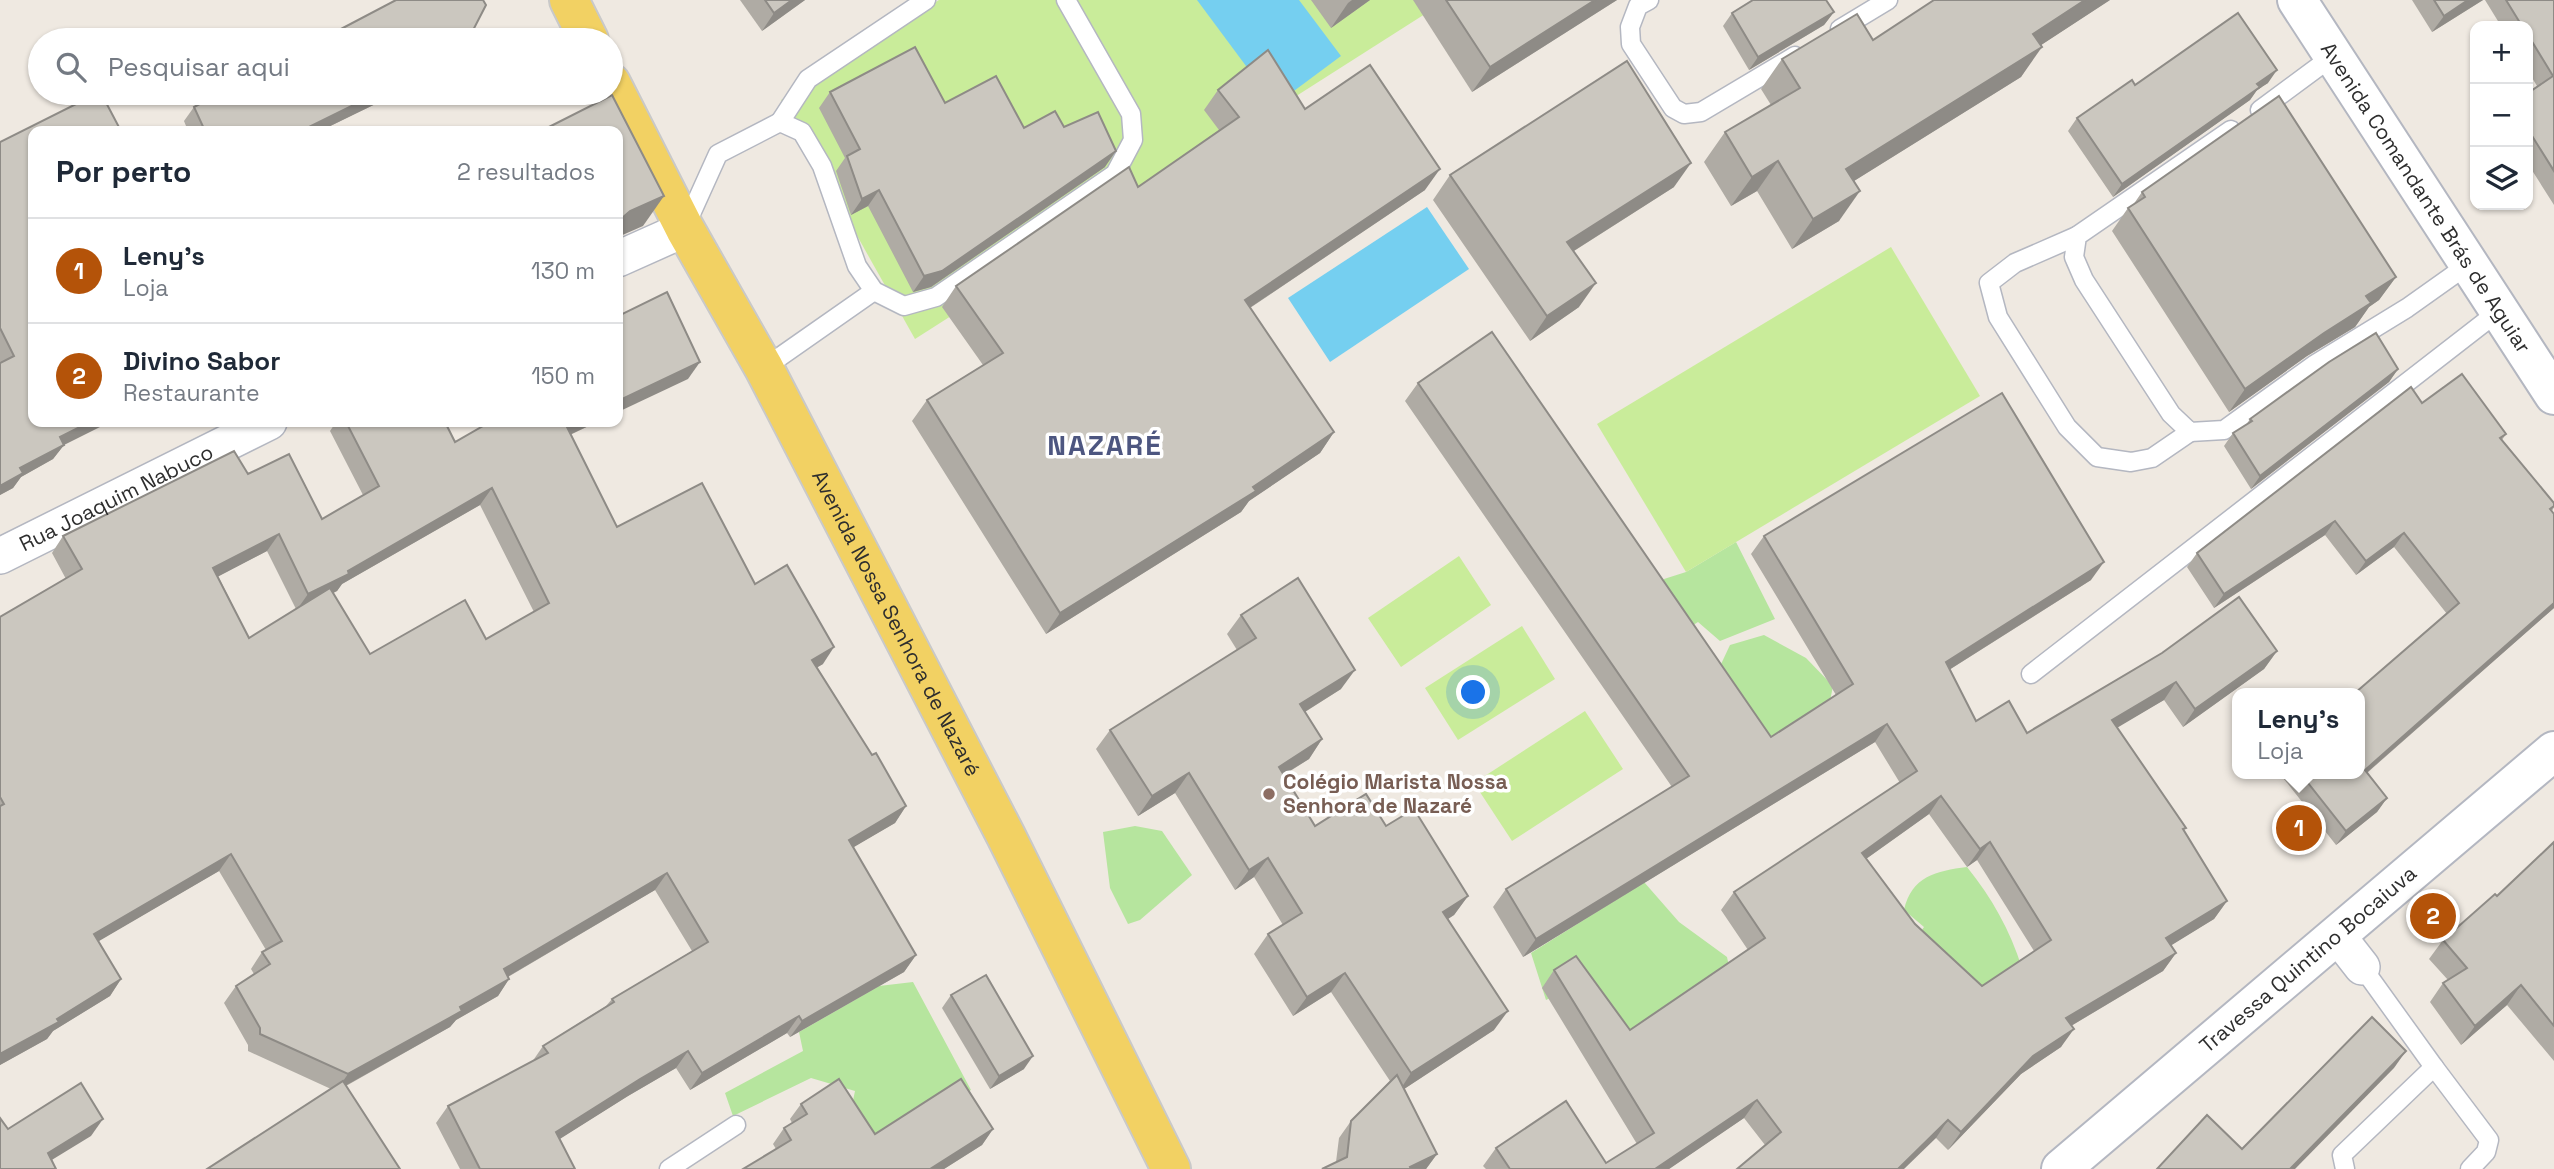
<!DOCTYPE html>
<html lang="pt">
<head>
<meta charset="utf-8">
<style>
	:root { --surface:#fff; --page:#f6f6f7; --text:#1f2937; --muted:#747a83; --line:#e0e1e3; --accent:#b45309 }
	body { margin:0; font-family:"Space Grotesk",sans-serif; background:var(--page); color:var(--text) }
	.controls { position:absolute; right:21px; top:21px; display:grid; overflow:hidden; border-radius:14px; box-shadow:0 2px 5px #0004 }
	.controls button { width:63px; height:63px; display:grid; place-items:center; padding:0; border:0; border-bottom:2px solid var(--line); background:var(--surface); color:var(--text); font:35px sans-serif }
	.you { position:absolute; left:1474px; top:693px; width:24px; height:24px; margin:-18px; border:5px solid #fff; border-radius:50%; background:#1a73e8; box-shadow:0 0 0 10px #1a73e833 }
	.badge { display:grid; place-items:center; width:46px; height:46px; border-radius:50%; background:var(--accent); color:#fff; font-size:23px; font-weight:700 }
	.pin { position:absolute; translate:-50% -50%; border:4px solid #fff; box-shadow:0 2px 7px #0006 }
	.popup { position:absolute; left:2232px; top:688px; width:133px; height:91px; box-sizing:border-box; display:grid; place-content:center; border-radius:14px; background:var(--surface); filter:drop-shadow(0 2px 5px #0005); font-size:23px; white-space:nowrap; color:var(--muted) }
	.popup b { font-size:26px; color:var(--text) }
	.popup::after { content:''; position:absolute; left:50%; top:100%; margin-left:-14px; border:14px solid transparent; border-top-color:var(--surface) }
	.list { margin:0; padding:0; list-style:none }
	h2 { display:flex; justify-content:space-between; align-items:center; height:91px; margin:0; padding:0 28px; font-size:30px }
	h2 small { font-size:23px; font-weight:400; color:var(--muted) }
	.list li { display:grid; grid-template-columns:46px 1fr auto; gap:21px; align-items:center; box-sizing:border-box; height:105px; padding:0 28px; border-top:2px solid var(--line) }
	.list b { display:block; font-size:26px; white-space:nowrap }
	.list p { margin:0; font-size:23px; white-space:nowrap; color:var(--muted) }
	.list em { font-size:23px; font-style:normal; color:var(--muted) }
	.icon { flex:none; width:38px; height:38px; fill:none; stroke:currentColor; stroke-width:2; stroke-linecap:round; stroke-linejoin:round }
	.map { position:relative; flex:none; width:2554px; height:1169px; overflow:hidden }
	.search { position:absolute; background:var(--surface); box-shadow:0 2px 5px #0004; left:28px; top:28px; width:595px; height:77px; display:flex; align-items:center; gap:18px; box-sizing:border-box; padding:0 24px; border-radius:38px; color:var(--muted); font-size:26px }
	.panel { position:absolute; background:var(--surface); box-shadow:0 2px 5px #0004; left:28px; top:126px; width:595px; height:301px; border-radius:14px }
	.map>svg:first-child { display:block }
	.green { fill:#b6e59e }
	.pitch { fill:#c9ec9a }
	.water { fill:#75cff0 }
	.lines { fill:none; stroke-linecap:round; stroke-linejoin:round }
	.service-casing { stroke:#b4b7c1; stroke-width:21 }
	.minor-casing { stroke:#b4b7c1; stroke-width:38 }
	.tertiary-casing { stroke:#b4b7c1; stroke-width:42 }
	.primary-casing { stroke:#c9c9c9; stroke-width:42 }
	.service { stroke:#fff; stroke-width:18 }
	.minor { stroke:#fff; stroke-width:35 }
	.tertiary { stroke:#fff; stroke-width:38 }
	.primary { stroke:#f2d163; stroke-width:38 }
	.wall { fill:#afaba4; fill-rule:evenodd }
	.shaded-wall { fill:#8e8b86 }
	.building { fill:#cbc7bf; stroke:#8e8b86; stroke-width:2; fill-rule:evenodd }
	.education-dot { fill:#8d6e63; stroke:#fff; stroke-width:2.5 }
	.labels { text-anchor:middle; stroke-width:7; stroke-linejoin:round; paint-order:stroke }
	.street-label { font-size:21px; fill:#2e2e2e; stroke:#fff }
	.education-label { font-size:21px; font-weight:bold; fill:#785e54; stroke:#fff; text-anchor:start }
	.district-label { font-size:28px; font-weight:bold; letter-spacing:2px; fill:#4d5680; stroke:#fff }
</style>
</head>
<body>
<div class="map">
<svg width="2554" height="1169" viewBox="0 0 2554 1169">
	<rect width="100%" height="100%" fill="#efe9e1"/>
	<g class="green">
		<path d="M1736 542 1775 619 1720 641 1698 622 1684 631 1656 595 1664 579 1686 572Z"/>
		<path d="M1764 635 1806 658 1833 686 1828 711 1764 749 1714 679 1730 645Z"/>
		<path d="M1135 826 1162 831 1192 875 1140 920 1128 924 1110 888 1103 832Z"/>
		<path d="M1967 867C1992 898 2010 930 2022 968L1964 1001 1912 945 1924 927 1904 910C1912 876 1936 871 1967 867Z"/>
		<path d="M1644 882 1679 922 1727 957 1730 971 1623 1039 1573 987 1546 1000 1531 953Z"/>
		<path d="M913 982 971 1090 884 1137 848 1125 855 1091 811 1078 733 1116 725 1093 803 1051 799 1032 879 986Z"/>
	</g>
	<g class="pitch">
		<path d="M939 0H1447L915 339 781 100Z"/>
		<path d="M1891 247 1980 396 1686 572 1597 424Z"/>
		<path d="M1459 556 1491 605 1401 667 1368 618Z"/>
		<path d="M1522 626 1555 679 1458 740 1425 688Z"/>
		<path d="M1585 711 1623 769 1512 841 1474 783Z"/>
	</g>
	<g class="water">
		<path d="M1197 0H1299L1341 56 1275 105Z"/>
		<path d="M1427 207 1469 269 1330 362 1288 298Z"/>
	</g>
	<g class="lines">
		<g class="service-casing">
			<g id="service">
				<path d="M1649 0 1638 6 1630 27 1631 44 1673 108 1684 114 1701 112 1795 56"/>
				<path d="M1840 29 1888 0"/>
				<path d="M2260 110 2333 56"/>
				<path d="M780 122 808 79 926 0"/>
				<path d="M2231 130 2077 236 2074 257 2084 280 2171 414 2190 432 2224 430 2314 365 2407 308 2469 264"/>
				<path d="M685 227 718 154 780 122 802 132 822 166 857 266 874 291 904 306 936 297 1115 174 1133 140 1131 114 1066 0"/>
				<path d="M2077 236 2015 263 1989 283 1998 317 2067 427 2097 457 2131 462 2152 458 2190 432"/>
				<path d="M764 368 874 291"/>
				<path d="M2031 674 2499 311"/>
				<path d="M2434 1067 2489 1140 2486 1152 2470 1169"/>
				<path d="M669 1169 736 1125"/>
				<path d="M2345 1169 2342 1155 2434 1067 2362 967"/>
			</g>
		</g>
		<g class="minor-casing">
			<g id="minor">
				<path d="M618 259 685 229"/>
				<path id="s1" d="M0 556 269 422"/>
				<path d="M2337 935 2362 967"/>
			</g>
		</g>
		<g class="tertiary-casing">
			<g id="tertiary">
				<path id="s2" d="M2297 0 2554 395"/>
				<path id="s3" d="M2061 1169 2554 751"/>
			</g>
		</g>
		<g class="primary-casing">
			<g id="primary">
				<path d="M569 0 589 40"/>
				<path id="s4" d="M611 83 685 229 764 368 1006 836 1171 1169"/>
			</g>
		</g>
		<use href="#service" class="service"/>
		<use href="#minor" class="minor"/>
		<use href="#tertiary" class="tertiary"/>
		<use href="#primary" class="primary"/>
	</g>
	<g class="wall">
		<path d="M740 0H805L762 31Z"/>
		<path d="M1311 0H1370L1331 28Z"/>
		<path d="M1413 0H1617L1472 92Z"/>
		<path d="M2110 0 2041 45 2021 77 1854 181 1839 221 1792 249 1757 191 1731 206 1704 162 1725 132 1771 105 1761 89 1782 59 1873 40Z"/>
		<path d="M2412 0H2483L2432 32Z"/>
		<path d="M2485 0H2554V205L2528 164V93L2537 86 2528 71V26H2501Z"/>
		<path d="M1834 12 1824 25 1749 70 1723 26 1732 13Z"/>
		<path d="M2268 83 2257 90 2250 100 2113 197 2068 131 2077 118 2135 85Z"/>
		<path d="M1218 90 1305 109 1425 190 1250 308 1334 432 1320 453 1249 501 1241 512 1046 634 912 421 927 400 983 365 942 307 956 286 1138 187 1219 130 1204 110Z"/>
		<path d="M830 92 945 103 1024 128 1064 127 1105 167 931 287 913 292 868 206 851 215 836 171 845 158 819 108Z"/>
		<path d="M398 93 320 131H188L184 121 194 107Z"/>
		<path d="M0 142 64 445 53 459 21 477 13 488 0 495Z"/>
		<path d="M1450 175 1674 187 1574 251 1579 307 1530 341 1433 200Z"/>
		<path d="M2142 192 2396 277 2379 300 2369 307 2355 327 2307 356 2229 412 2112 231 2128 208 2133 205Z"/>
		<path d="M2398 369 2389 382 2251 489 2224 446 2233 433 2246 425 2250 419Z"/>
		<path d="M1418 383 1771 737 1836 695 1751 554 1764 536 2091 580 1949 670 1976 721 2027 733 2162 653 2277 651 2264 669 2183 727 2164 700 2117 727 2186 828 2183 830 2227 901 2214 919 2171 945 2176 953 2163 971 2071 1026 2061 1047 2021 1074 1948 1150 1936 1138 1765 1145 1744 1118 1669 1169H1486L1483 1166 1496 1148 1606 1163 1637 1144 1542 988 1554 970 1630 1030 1748 950 1721 910 1734 892 1900 783 1875 742 1523 957 1493 907 1506 889 1672 787 1405 401ZM1929 814 1967 867 1977 860 2034 951 1982 986 1915 924 1866 859Z"/>
		<path d="M2422 403 2506 434 2502 440 2554 507 2552 511 2554 514V608L2367 773 2387 798 2377 812 2336 845 2280 774H2360L2447 614 2394 547 2356 575 2325 535 2214 608 2187 567 2197 553Z"/>
		<path d="M336 422H445L455 442 490 422H597L570 435 617 527 755 584 823 664 817 667 872 755 906 806 895 823 853 847 916 955 904 972 790 1037 787 1033 690 1090 676 1068 628 1096 559 1139 575 1169H460L436 1123 448 1106 532 1062 543 1046 606 1006 612 999 692 951 655 890 508 977 509 979 498 996 456 1020 450 1027 346 1086 331 1089 248 1051V1045L224 1003 236 986 254 974 251 969 262 952 266 950 219 871 98 941 121 979 110 996 53 1031 47 1039 0 1065V617L66 579 52 553 63 536 248 474 322 519 363 495 330 431ZM480 505 534 612 486 639 370 654 333 593 337 591 342 584ZM267 551 296 609 249 638 218 576Z"/>
		<path d="M1241 615 1341 689 1305 712 1322 739 1309 759 1284 775 1315 826H1386L1468 896 1454 915 1448 919 1494 1030 1404 1089 1437 1154 1426 1169H1322L1336 1162 1339 1138 1351 1121 1390 1081 1331 992 1293 1016 1254 954 1268 934 1283 925 1254 877 1235 890 1175 793 1138 816 1096 749 1110 730 1237 650 1227 634Z"/>
		<path d="M2554 842V1061L2507 1005 2461 1045 2430 1002 2443 983 2448 980 2429 959 2443 940 2497 896Z"/>
		<path d="M951 995 1024 1069 990 1089 942 1008Z"/>
		<path d="M801 1104 875 1134 993 1129 982 1145 944 1169H743L776 1149 773 1144 784 1128 792 1123 790 1119Z"/>
	</g>
	<g class="shaded-wall">
		<path d="M792 0H805L762 31 774 13Z"/>
		<path d="M1352 0H1370L1331 28 1348 3Z"/>
		<path d="M1595 0H1617L1472 92 1490 67Z"/>
		<path d="M2085 0H2110L2012 64 2033 34Z"/>
		<path d="M2468 0H2483L2432 32 2444 16Z"/>
		<path d="M1834 12 1824 25 1749 70 1758 57Z"/>
		<path d="M2042 47 2021 77 1825 199 1846 169Z"/>
		<path d="M2277 70 2268 83 2257 90 2250 100 2113 197 2122 184Z"/>
		<path d="M378 93H398L320 131H301Z"/>
		<path d="M1116 151 1105 167 931 287 913 292 924 276Z"/>
		<path d="M1778 161 1757 191 1731 206 1752 177Z"/>
		<path d="M1691 163 1674 187 1550 266 1567 242Z"/>
		<path d="M1440 169 1425 190 1230 321 1245 300Z"/>
		<path d="M879 190 868 206 851 215 862 199Z"/>
		<path d="M1860 191 1839 221 1792 249 1813 219Z"/>
		<path d="M664 196 643 226 618 237V224L622 218 630 211Z"/>
		<path d="M2396 277 2379 300 2369 307 2355 327 2307 356 2229 412 2245 389 2366 296Z"/>
		<path d="M1596 283 1579 307 1530 341 1547 316Z"/>
		<path d="M700 362 688 379 618 412V401Z"/>
		<path d="M2398 369 2389 382 2251 489 2260 476Z"/>
		<path d="M90 422H110L64 445 53 459 21 477 13 488 0 495V486L20 468 60 437Z"/>
		<path d="M574 422H597L554 442 566 425Z"/>
		<path d="M1334 432 1320 453 1249 501 1241 512 1046 634 1060 613 1253 487Z"/>
		<path d="M492 488 480 505 342 584 337 591 296 611 308 594Z"/>
		<path d="M2335 521 2325 535 2214 608 2224 594Z"/>
		<path d="M2404 533 2394 547 2356 575 2366 561Z"/>
		<path d="M279 534 267 551 202 585 213 568Z"/>
		<path d="M2104 562 2091 580 1933 680 1946 662Z"/>
		<path d="M2554 603V608L2355 783 2365 770Z"/>
		<path d="M834 647 823 664 801 677 812 660Z"/>
		<path d="M2277 651 2264 669 2183 727 2195 709Z"/>
		<path d="M1355 670 1341 689 1287 723 1300 704Z"/>
		<path d="M2176 682 2164 700 2100 738 2112 720Z"/>
		<path d="M1887 724 1875 742 1523 957 1536 939Z"/>
		<path d="M1322 739 1309 759 1265 786 1279 767Z"/>
		<path d="M1189 773 1175 793 1138 816 1152 796Z"/>
		<path d="M1941 796 1929 814 1849 871 1862 853Z"/>
		<path d="M2387 798 2377 812 2336 845 2346 831Z"/>
		<path d="M906 806 895 823 837 857 849 840Z"/>
		<path d="M1990 842 1977 860 1967 867 1980 849Z"/>
		<path d="M231 854 219 871 82 951 94 934Z"/>
		<path d="M1268 858 1254 877 1235 890 1249 870Z"/>
		<path d="M667 873 655 890 492 986 504 969Z"/>
		<path d="M1468 896 1454 915 1429 931 1443 912Z"/>
		<path d="M2227 901 2214 919 2154 956 2166 938Z"/>
		<path d="M2176 953 2163 971 2054 1036 2066 1018Z"/>
		<path d="M916 955 904 972 790 1037 802 1021Z"/>
		<path d="M1345 973 1331 992 1293 1016 1307 997Z"/>
		<path d="M121 979 110 996 53 1031 47 1039 0 1065V1054Z"/>
		<path d="M509 979 498 996 456 1020 450 1027 336 1091 348 1074 460 1007Z"/>
		<path d="M2521 985 2507 1005 2461 1045 2475 1026Z"/>
		<path d="M1508 1011 1494 1030 1398 1093 1411 1073Z"/>
		<path d="M799 1016 787 1033 690 1090 702 1073Z"/>
		<path d="M2074 1029 2061 1047 2021 1074 1948 1150 1961 1132 2033 1056Z"/>
		<path d="M688 1051 676 1068 628 1096 544 1149 556 1132 640 1079Z"/>
		<path d="M2406 1051 2394 1068 2295 1169H2290Z"/>
		<path d="M1033 1056 1024 1069 990 1089 999 1076Z"/>
		<path d="M1757 1100 1744 1118 1669 1169H1655Z"/>
		<path d="M103 1119 91 1136 37 1169 48 1153Z"/>
		<path d="M1948 1120 1936 1138 1904 1169H1898Z"/>
		<path d="M993 1129 982 1145 944 1169H930Z"/>
		<path d="M1437 1154 1426 1169H1409L1410 1167Z"/>
	</g>
	<g class="building">
		<path d="M396 0H483L486 5 468 40H320Z"/>
		<path d="M765 0H792L774 13Z"/>
		<path d="M1446 0H1595L1490 67Z"/>
		<path d="M1753 0H1826L1834 12 1758 57 1732 13Z"/>
		<path d="M1934 0H2085L2033 34 2042 47 1846 169 1860 191 1813 219 1778 161 1752 177 1725 132 1800 88 1782 59 1857 14 1873 40Z"/>
		<path d="M2434 0H2468L2444 16Z"/>
		<path d="M2506 0H2554V171L2529 131 2528 132V93L2553 76 2528 35V26H2522Z"/>
		<path d="M2238 13 2277 70 2257 84 2260 87 2122 184 2077 118 2132 80 2135 85Z"/>
		<path d="M915 47 945 103 996 76 1024 128 1055 111 1064 127 1098 112 1116 151 942 271 924 276 879 190 862 199 847 156 860 149 830 92Z"/>
		<path d="M1268 50 1305 109 1370 65 1440 169 1245 300 1334 432 1253 487 1256 491 1060 613 927 400 1003 353 956 286 1129 167 1138 187 1239 117 1218 90Z"/>
		<path d="M1627 61 1691 163 1567 242 1596 283 1547 316 1450 175Z"/>
		<path d="M98 93H101L121 131H33V422H90L60 437 64 445 20 468 23 473 0 486V363L14 356 0 328V142Z"/>
		<path d="M220 93H378L301 131H205L194 107Z"/>
		<path d="M612 95 664 196 630 211 622 218 618 228V131H541Z"/>
		<path d="M2279 96 2396 277 2366 296 2371 303 2324 333 2245 389 2128 208 2145 197 2142 192Z"/>
		<path d="M667 292 700 362 618 401V316Z"/>
		<path d="M1492 332 1771 737 1853 684 1764 536 2002 393 2104 562 1946 662 1976 721 2009 701 2027 733 2162 653 2239 597 2277 651 2195 709 2176 682 2112 720 2186 828 2183 829 2227 901 2166 938 2176 953 2066 1018 2074 1029 2033 1056 1961 1132 1948 1120 1898 1169H1737L1781 1132 1757 1100 1655 1169H1510L1496 1148 1566 1101 1606 1163 1654 1133 1554 970 1576 956 1630 1030 1765 938 1734 892 1917 771 1887 724 1536 939 1506 889 1689 776 1418 383ZM1941 796 1980 849 1990 842 2051 940 1982 986 1915 924 1862 853Z"/>
		<path d="M2376 333 2398 369 2260 476 2233 433 2252 421 2250 419 2329 362Z"/>
		<path d="M2462 374 2506 434 2500 438 2554 503V506L2550 509 2554 514V603L2365 770 2387 798 2346 831 2301 774H2360V693H2355L2459 603 2404 533 2366 561 2335 521 2224 594 2197 553 2411 387 2422 403Z"/>
		<path d="M346 422H445L455 442 490 422H574L566 425 617 527 702 483 755 584 787 565 834 647 812 660 872 755 876 753 906 806 849 840 916 955 802 1021 799 1016 702 1073 688 1051 640 1079 556 1132 575 1169H480L448 1106 548 1053 543 1046 614 1002 612 999 708 942 667 873 504 969 509 979 460 1007 462 1011 348 1074 260 1034V1028L236 986 270 964 262 952 282 941 231 854 94 934 121 979 57 1019 59 1022 0 1054V806L4 804 0 797V617L82 569 63 536 234 451 248 474 289 454 322 519 379 486ZM492 488 549 603 486 639 465 600 370 654 330 588 249 638 213 568 279 534 308 594 349 574 348 571Z"/>
		<path d="M1298 578 1355 670 1300 704 1322 739 1279 767 1315 826 1366 794 1386 826 1414 809 1468 896 1443 912 1508 1011 1411 1073 1345 973 1307 997 1268 934 1302 913 1268 858 1249 870 1189 773 1152 796 1110 730 1256 638 1241 615Z"/>
		<path d="M2554 842V1026L2521 985 2475 1026 2443 983 2467 968 2443 940 2495 894 2497 896Z"/>
		<path d="M986 975 1033 1056 999 1076 951 995Z"/>
		<path d="M2372 1017 2406 1051 2290 1169H2157L2207 1115 2242 1149Z"/>
		<path d="M1397 1075 1437 1154 1410 1167 1411 1169H1322L1347 1157 1351 1121Z"/>
		<path d="M839 1079 875 1134 961 1079 993 1129 930 1169H743L791 1140 784 1128 807 1114 801 1104Z"/>
		<path d="M343 1081 400 1169H207Z"/>
		<path d="M81 1083 103 1119 48 1153 56 1169H0V1118L8 1129Z"/>
	</g>
	<circle class="education-dot" cx="1269" cy="794" r="7"/>
	<g class="labels">
		<g class="street-label">
			<text dy="7" stroke="none"><textPath href="#s2" startOffset="236">Avenida Comandante Brás de Aguiar</textPath></text>
			<text dy="7" stroke="none"><textPath href="#s1" startOffset="130">Rua Joaquim Nabuco</textPath></text>
			<text dy="7" stroke="none"><textPath href="#s4" startOffset="611">Avenida Nossa Senhora de Nazaré</textPath></text>
			<text dy="7" stroke="none"><textPath href="#s3" startOffset="324">Travessa Quintino Bocaiuva</textPath></text>
		</g>
		<g class="education-label">
			<text x="1283" y="789">Colégio Marista Nossa<tspan x="1283" dy="24">Senhora de Nazaré</tspan></text>
		</g>
		<g class="district-label">
			<text x="1105" y="455">NAZARÉ</text>
		</g>
	</g>
</svg>
<div class="controls">
<button>+</button>
<button>−</button>
<button><svg class="icon" aria-label="layers" viewBox="0 0 24 24"><path d="M12 4l9 5-9 5-9-5zM3 14l9 5 9-5"/></svg></button>
</div>
<div class="you"></div>
<div class="pin badge" style="left:2299px;top:828px">1</div>
<div class="popup"><b>Leny’s</b>Loja</div>
<div class="pin badge" style="left:2433px;top:916px">2</div>
<div class="search"><svg class="icon" aria-label="search" viewBox="0 0 24 24"><circle cx="10" cy="10" r="6"/><path d="M15 15l6 6"/></svg>Pesquisar aqui</div>
<section class="panel">
<h2>Por perto<small>2 resultados</small></h2>
<ul class="list">
<li><span class="badge">1</span><div><b>Leny’s</b><p>Loja</p></div><em>130 m</em></li>
<li><span class="badge">2</span><div><b>Divino Sabor</b><p>Restaurante</p></div><em>150 m</em></li>
</ul>
</section>
</div>
</body>
</html>
